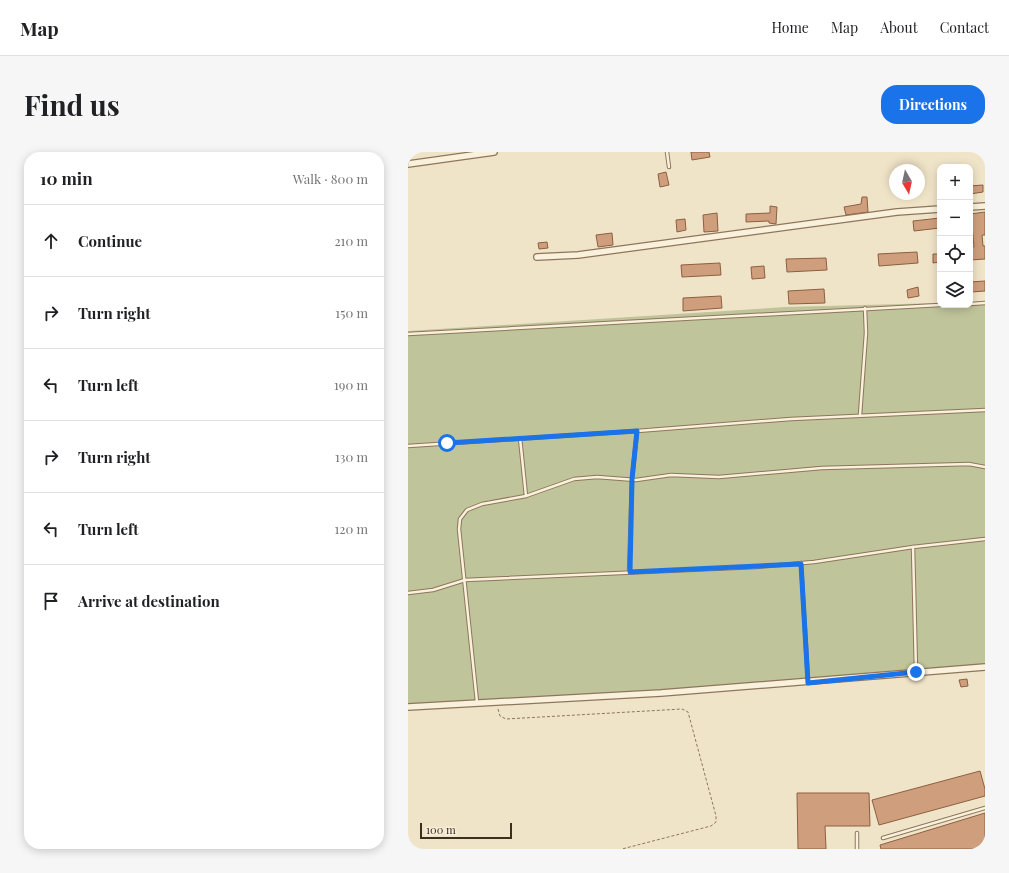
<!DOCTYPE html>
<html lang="en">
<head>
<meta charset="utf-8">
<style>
	:root { --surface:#fff; --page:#f6f6f6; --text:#202124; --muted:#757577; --line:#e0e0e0; --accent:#1a73e8 }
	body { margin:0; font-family:"Playfair Display",serif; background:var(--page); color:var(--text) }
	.controls { position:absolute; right:12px; top:12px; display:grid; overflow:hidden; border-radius:8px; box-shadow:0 2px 10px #0003 }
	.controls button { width:36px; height:36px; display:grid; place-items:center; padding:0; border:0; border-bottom:1px solid var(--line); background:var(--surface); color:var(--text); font:20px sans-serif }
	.compass { position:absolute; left:481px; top:12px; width:36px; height:36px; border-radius:50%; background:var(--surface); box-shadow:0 2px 10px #0003; rotate:171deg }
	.scale { position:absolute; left:12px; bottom:10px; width:92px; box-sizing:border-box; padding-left:4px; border:2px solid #3d2e20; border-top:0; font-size:11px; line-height:14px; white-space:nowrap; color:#3d2e20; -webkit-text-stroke:3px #f7eed8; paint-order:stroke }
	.stop { position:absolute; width:12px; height:12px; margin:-9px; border:3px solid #1a73e8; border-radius:50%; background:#fff }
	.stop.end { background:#1a73e8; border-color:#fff; box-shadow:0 1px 4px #0008 }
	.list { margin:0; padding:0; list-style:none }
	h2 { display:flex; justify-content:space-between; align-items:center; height:52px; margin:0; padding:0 16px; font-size:17px }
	h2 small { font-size:13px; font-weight:400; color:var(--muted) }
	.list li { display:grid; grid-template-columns:26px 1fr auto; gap:12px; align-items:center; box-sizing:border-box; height:72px; padding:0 16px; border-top:1px solid var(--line) }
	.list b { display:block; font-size:15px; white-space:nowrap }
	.list em { font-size:13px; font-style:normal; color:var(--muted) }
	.icon { flex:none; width:22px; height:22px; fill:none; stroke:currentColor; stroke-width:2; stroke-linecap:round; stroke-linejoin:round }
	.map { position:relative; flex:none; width:577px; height:697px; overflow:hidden; border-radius:16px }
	header { display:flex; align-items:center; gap:24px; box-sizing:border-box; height:56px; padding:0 20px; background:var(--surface); border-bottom:1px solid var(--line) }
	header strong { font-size:19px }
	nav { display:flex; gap:22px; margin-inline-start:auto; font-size:14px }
	.intro { display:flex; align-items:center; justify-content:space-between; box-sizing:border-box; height:96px; padding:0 24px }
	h1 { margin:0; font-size:28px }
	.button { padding:10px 18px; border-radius:16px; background:var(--accent); color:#fff; font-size:14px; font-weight:700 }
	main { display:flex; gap:24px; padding:0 24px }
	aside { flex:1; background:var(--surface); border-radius:16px; box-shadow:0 2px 10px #0003 }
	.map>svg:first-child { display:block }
	.cemetery { fill:#bfc49a }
	.building { fill:#cf9f7d; stroke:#8d5f41 }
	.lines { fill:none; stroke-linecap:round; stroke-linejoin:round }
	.service-casing { stroke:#8d765c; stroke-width:4.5 }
	.minor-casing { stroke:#8d765c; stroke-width:8 }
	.path { stroke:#8d765c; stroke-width:1; stroke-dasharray:3 2; stroke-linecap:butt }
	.service { stroke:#faf1dc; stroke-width:2.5 }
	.minor { stroke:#faf1dc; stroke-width:5.5 }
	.route { stroke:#1a73e8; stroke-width:5 }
</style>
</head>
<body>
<header>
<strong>Map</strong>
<nav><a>Home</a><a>Map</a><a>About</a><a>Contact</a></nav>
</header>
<div class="intro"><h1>Find us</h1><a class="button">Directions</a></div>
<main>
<aside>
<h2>10 min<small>Walk · 800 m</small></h2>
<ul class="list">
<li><svg class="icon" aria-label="ahead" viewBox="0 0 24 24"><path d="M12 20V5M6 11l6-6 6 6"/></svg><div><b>Continue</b></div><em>210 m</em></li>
<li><svg class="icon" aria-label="right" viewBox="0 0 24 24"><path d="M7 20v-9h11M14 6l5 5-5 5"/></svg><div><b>Turn right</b></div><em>150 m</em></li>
<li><svg class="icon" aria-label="left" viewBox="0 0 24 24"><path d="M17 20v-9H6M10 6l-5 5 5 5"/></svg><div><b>Turn left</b></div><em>190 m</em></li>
<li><svg class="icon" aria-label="right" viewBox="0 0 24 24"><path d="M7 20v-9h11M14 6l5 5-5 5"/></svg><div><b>Turn right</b></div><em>130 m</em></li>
<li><svg class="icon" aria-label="left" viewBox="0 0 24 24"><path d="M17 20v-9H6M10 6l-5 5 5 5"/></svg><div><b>Turn left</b></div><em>120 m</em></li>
<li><svg class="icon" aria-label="arrive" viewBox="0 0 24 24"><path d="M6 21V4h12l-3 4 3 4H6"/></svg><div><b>Arrive at destination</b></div></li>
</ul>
</aside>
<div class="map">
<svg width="577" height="697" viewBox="0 0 577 697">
	<rect width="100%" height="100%" fill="#f0e4c8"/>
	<path class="cemetery" d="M562 150H577V513L512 517 399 528 0 557V179L378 155 532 151V153H562Z"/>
	<g class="building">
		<path d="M283 0H301L302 5 284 8Z"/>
		<path d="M258 20 261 33 252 35 250 22Z"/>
		<path d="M575 33V40L562 42V34Z"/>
		<path d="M454 45H459L460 60 438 63 436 55 453 52Z"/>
		<path d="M362 54 369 55 368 72 361 71V69L338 70V62L362 61Z"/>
		<path d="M577 60V83H574L575 94H577V107L562 108V95H566L564 73 562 74V62Z"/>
		<path d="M309 61 310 79 296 80 295 63Z"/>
		<path d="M532 66V76L506 79 505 69Z"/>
		<path d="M277 67 278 78 269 80 268 68Z"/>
		<path d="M204 81 205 93 190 95 188 83Z"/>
		<path d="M139 90 140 96 131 97 130 91Z"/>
		<path d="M509 100 510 111 471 114 470 102Z"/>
		<path d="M525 102H532V110L525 111Z"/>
		<path d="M418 106 419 118 379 120 378 107Z"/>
		<path d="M312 111 313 123 274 125 273 113Z"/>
		<path d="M356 114 357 126 344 127 343 115Z"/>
		<path d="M577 129V139L563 140 562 130Z"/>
		<path d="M510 135 511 144 500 146 499 138Z"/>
		<path d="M416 137 417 151 381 152 380 139Z"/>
		<path d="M313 144 314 156 275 159V146Z"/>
		<path d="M559 527 560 534 553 535 551 528Z"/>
		<path d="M572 619 577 637V644L471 673 464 648Z"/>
		<path d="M389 641H461L462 674H417L418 697H390Z"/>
		<path d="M577 661V697H473L472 693Z"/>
	</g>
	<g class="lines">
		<g class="service-casing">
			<g id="service">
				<path d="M259 0 261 15"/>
				<path d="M562 152 577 151"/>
				<path d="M0 182 532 153"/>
				<path d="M452 263 458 181 457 156"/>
				<path d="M112 286 118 344"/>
				<path d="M0 294 229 279 383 267 577 258"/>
				<path d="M393 411 400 529"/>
				<path d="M221 420 224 327 229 279"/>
				<path d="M0 441 25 438 57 428 348 415 406 410 505 395"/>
				<path d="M508 519 505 395 577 387"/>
				<path d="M69 550 51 377 52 367 59 358 74 352 118 344 166 327 189 325 228 328 263 323 311 325 414 316 561 312 577 315"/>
				<path d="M449 681V697"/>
				<path d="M475 686 577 656"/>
			</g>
		</g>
		<g class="minor-casing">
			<g id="minor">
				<path d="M0 12 86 0"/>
				<path d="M562 55 577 54"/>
				<path d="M129 105 170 103 489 60 532 57"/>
				<path d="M0 555 253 541 577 515"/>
			</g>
		</g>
		<path class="path" d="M90 557 92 564 98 567 274 557 280 560 308 664V670L303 674 214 697"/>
		<use href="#service" class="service"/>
		<use href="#minor" class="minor"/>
	</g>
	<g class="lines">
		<path class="route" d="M39 291 229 279 224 327 222 420 393 412 400 531 508 520"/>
	</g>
</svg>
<div class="controls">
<button>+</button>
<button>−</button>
<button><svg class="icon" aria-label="locate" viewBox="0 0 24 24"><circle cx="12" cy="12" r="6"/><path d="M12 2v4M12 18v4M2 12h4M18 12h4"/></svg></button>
<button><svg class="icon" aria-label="layers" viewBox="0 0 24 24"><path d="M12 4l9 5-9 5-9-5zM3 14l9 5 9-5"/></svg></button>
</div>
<svg class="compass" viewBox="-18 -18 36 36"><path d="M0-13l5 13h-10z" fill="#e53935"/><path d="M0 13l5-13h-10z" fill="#757577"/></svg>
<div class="scale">100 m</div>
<div class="stop" style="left:39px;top:291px"></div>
<div class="stop end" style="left:508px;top:520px"></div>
</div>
</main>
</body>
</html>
